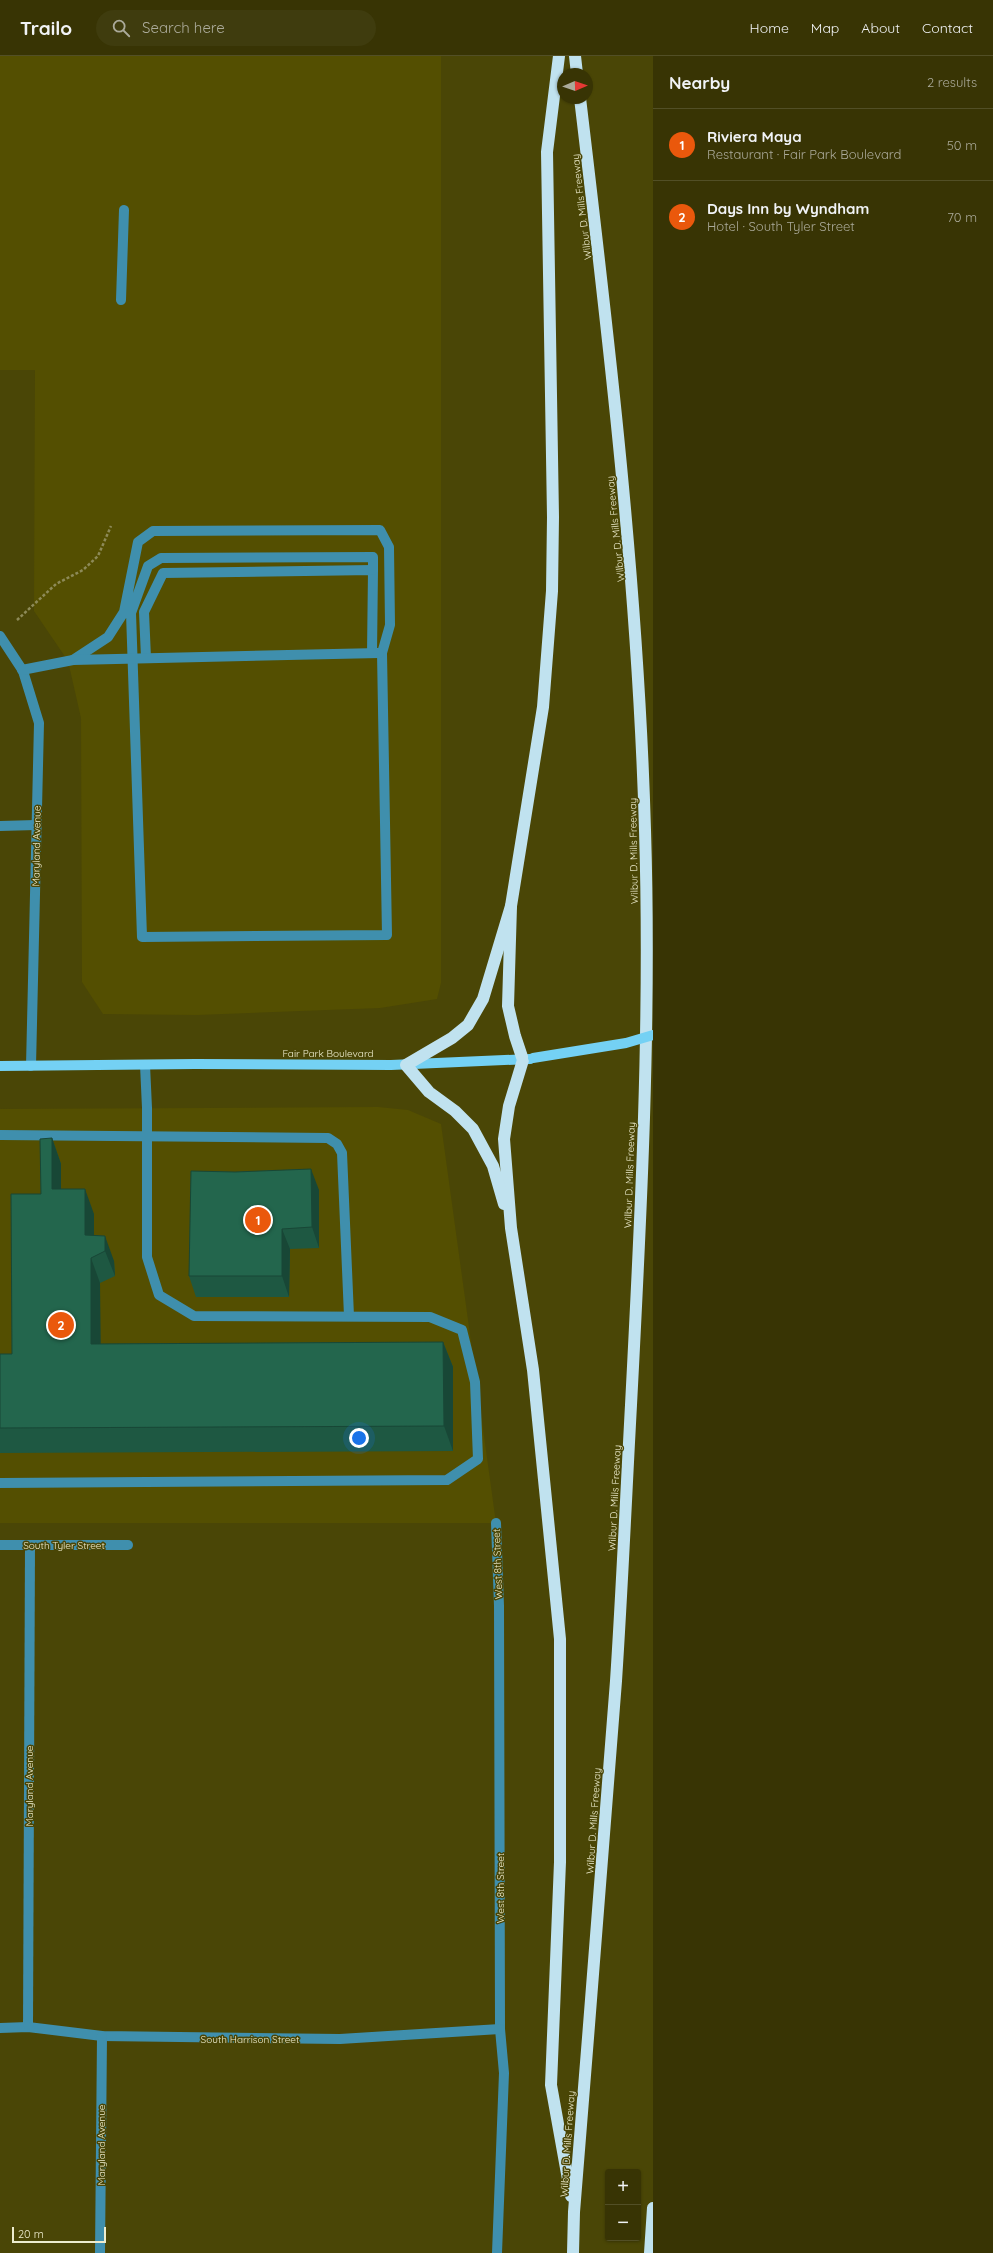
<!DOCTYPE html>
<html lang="en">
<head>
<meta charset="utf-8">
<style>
	:root { --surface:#383404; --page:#3f3c0e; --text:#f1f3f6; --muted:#abaa9a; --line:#524f26; --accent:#ea580c }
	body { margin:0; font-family:Quicksand,sans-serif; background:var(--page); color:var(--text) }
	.controls { position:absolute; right:12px; bottom:12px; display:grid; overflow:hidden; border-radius:4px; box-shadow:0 1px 3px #0004 }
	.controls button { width:36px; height:36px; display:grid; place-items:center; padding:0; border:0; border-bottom:1px solid var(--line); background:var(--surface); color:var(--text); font:20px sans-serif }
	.compass { position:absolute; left:557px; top:12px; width:36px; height:36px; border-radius:50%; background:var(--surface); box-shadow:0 1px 3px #0004; rotate:88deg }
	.scale { position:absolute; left:12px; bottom:10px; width:94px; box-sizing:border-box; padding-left:4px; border:2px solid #edecce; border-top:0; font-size:11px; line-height:14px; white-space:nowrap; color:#edecce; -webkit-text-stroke:3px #4a4606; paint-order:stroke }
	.you { position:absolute; left:359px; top:1382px; width:14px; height:14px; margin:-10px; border:3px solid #fff; border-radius:50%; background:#1a73e8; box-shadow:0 0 0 6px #1a73e833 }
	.badge { display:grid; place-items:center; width:26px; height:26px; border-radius:50%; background:var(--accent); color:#fff; font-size:13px; font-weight:700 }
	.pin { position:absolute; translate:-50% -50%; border:2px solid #fff; box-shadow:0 1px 4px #0006 }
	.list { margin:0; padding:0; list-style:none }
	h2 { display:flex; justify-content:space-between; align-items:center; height:52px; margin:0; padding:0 16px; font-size:17px }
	h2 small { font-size:13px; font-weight:400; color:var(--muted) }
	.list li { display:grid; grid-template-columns:26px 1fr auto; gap:12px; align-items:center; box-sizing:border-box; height:72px; padding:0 16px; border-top:1px solid var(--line) }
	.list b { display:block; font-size:15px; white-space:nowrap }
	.list p { margin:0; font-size:13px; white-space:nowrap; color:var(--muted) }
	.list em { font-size:13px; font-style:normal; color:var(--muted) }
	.icon { flex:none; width:22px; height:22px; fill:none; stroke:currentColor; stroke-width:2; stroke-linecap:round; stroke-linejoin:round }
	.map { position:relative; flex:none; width:653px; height:2197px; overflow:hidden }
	header { display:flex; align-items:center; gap:24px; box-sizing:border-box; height:56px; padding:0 20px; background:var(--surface); border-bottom:1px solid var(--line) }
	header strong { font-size:19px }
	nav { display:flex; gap:22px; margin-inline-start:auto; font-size:14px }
	.search { width:280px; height:36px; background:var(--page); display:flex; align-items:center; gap:10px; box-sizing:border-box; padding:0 14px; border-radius:22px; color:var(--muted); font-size:15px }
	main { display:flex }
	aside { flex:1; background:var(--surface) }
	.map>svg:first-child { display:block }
	.built { fill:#544f01 }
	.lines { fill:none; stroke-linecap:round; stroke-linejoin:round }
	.path { stroke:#8d8a58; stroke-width:2.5; stroke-dasharray:3 2; stroke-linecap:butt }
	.minor { stroke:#3f8fad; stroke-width:10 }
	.major { stroke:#74d1f4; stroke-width:10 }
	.highway { stroke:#c0e2ef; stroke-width:12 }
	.major-bridge { stroke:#74d1f4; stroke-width:10 }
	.wall { fill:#1e5842 }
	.shaded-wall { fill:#184736 }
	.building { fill:#23664d; stroke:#184736 }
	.labels { text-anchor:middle; stroke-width:3; stroke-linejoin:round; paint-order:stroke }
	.street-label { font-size:10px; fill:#edecce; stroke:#4a4606 }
</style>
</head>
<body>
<header>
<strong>Trailo</strong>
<div class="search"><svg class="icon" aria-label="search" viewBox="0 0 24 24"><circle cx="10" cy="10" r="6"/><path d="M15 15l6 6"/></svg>Search here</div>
<nav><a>Home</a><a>Map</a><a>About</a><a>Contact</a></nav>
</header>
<main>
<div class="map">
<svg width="653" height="2197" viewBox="0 0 653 2197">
	<rect width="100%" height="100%" fill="#4a4606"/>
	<g class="built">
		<path d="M0 0H441V927L437 943 380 952 197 959 103 958 82 926 81 662 68 605 34 555 35 314H0Z"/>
		<path d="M378 1051 408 1054 441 1068 496 1467H0V1053Z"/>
	</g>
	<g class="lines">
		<path class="path" d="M17 564 56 528 83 514 98 500 111 470"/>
		<g class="minor">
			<path d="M121 244 124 154"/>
			<path d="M0 580 23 615 39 667 31 1010"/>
			<path d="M146 602 144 556 163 517 373 514 372 597"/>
			<path d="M73 604 108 581 124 556 138 486 153 475 380 474 389 491 390 569 382 597 387 879 142 881 131 557 148 510 161 502 373 501V514"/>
			<path d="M22 614 73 604 379 597"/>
			<path d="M0 770 36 769"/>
			<path d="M0 1079 328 1082 337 1088 342 1097 349 1260"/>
			<path d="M0 1427 447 1424 478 1403 475 1326 462 1274 430 1261 194 1260 159 1239 147 1201V1052L145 1009"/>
			<path d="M496 1467 499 1550 500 1973 504 2017 497 2197"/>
			<path d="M0 1489H128"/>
			<path d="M28 1971 30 1489"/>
			<path d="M0 1972 28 1971 102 1980 340 1983 500 1973"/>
			<path d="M100 2197 102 1980"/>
		</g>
		<path class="major" d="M0 1010 195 1008 391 1009 530 1003"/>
		<g class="highway">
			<path d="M575 0 577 18"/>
			<path d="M511 850 508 950 515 980 523 1004 509 1050 504 1083 511 1172 533 1314 560 1583V1806L551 2029 571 2140"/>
			<path d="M504 1148 493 1110 473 1073 455 1055 429 1036 406 1009 452 982 468 969 483 943 511 850 543 651 552 535 553 461 547 96 559 0"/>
			<path d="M573 2197 574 2156C588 1979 603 1802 616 1625 622 1533 626 1441 631 1349 641 1158 651 965 645 774 638 529 609 285 580 42"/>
			<path d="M650 2197 653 2152"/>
		</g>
		<path class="major-bridge" d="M533 1002 626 987 653 979"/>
	</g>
	<g class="wall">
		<path d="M52 1082 61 1108V1133L94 1158V1180L114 1205 115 1220 100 1227V1288L443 1286 453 1311V1395L0 1397V1298H12L41 1138Z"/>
		<path d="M235 1116 319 1134V1192L290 1193 289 1241H196L189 1220Z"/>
	</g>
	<g class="shaded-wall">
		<path d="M52 1082 61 1108V1159L52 1133Z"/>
		<path d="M311 1113 319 1134V1192L312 1171Z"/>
		<path d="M85 1133 94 1158V1200L85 1179Z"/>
		<path d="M282 1173 290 1193 289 1241 282 1220Z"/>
		<path d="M105 1180 114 1205 115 1220 105 1195Z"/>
		<path d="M91 1202 100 1227 101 1313 91 1288Z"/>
		<path d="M443 1286 453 1311V1395L444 1370Z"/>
	</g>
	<g class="building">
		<path d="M52 1082V1133H85V1179L105 1180V1195L91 1202V1288L443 1286 444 1370 0 1372V1298H12L11 1138H41L40 1083Z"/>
		<path d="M311 1113 312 1171 282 1173V1220H189L191 1115 235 1116Z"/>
	</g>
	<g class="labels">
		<g class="street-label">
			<text transform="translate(581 151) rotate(-97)" y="4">Wilbur D. Mills Freeway</text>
			<text transform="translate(615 473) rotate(-96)" y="4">Wilbur D. Mills Freeway</text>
			<text transform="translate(36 790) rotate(-89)" y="4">Maryland Avenue</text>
			<text transform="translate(633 795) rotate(-91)" y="4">Wilbur D. Mills Freeway</text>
			<text x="328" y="1001">Fair Park Boulevard</text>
			<text transform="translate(629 1119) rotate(-88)" y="4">Wilbur D. Mills Freeway</text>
			<text transform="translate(614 1442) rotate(-87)" y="4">Wilbur D. Mills Freeway</text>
			<text x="64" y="1493">South Tyler Street</text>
			<text transform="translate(497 1508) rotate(-92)" y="4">West 8th Street</text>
			<text transform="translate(29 1730) rotate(-90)" y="4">Maryland Avenue</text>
			<text transform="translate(593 1765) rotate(-86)" y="4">Wilbur D. Mills Freeway</text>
			<text transform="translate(500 1832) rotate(-90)" y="4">West 8th Street</text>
			<text x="250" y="1987">South Harrison Street</text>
			<text transform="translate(567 2088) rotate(-86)" y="4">Wilbur D. Mills Freeway</text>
			<text transform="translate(101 2089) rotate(-90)" y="4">Maryland Avenue</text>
		</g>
	</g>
</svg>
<div class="controls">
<button>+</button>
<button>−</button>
</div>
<svg class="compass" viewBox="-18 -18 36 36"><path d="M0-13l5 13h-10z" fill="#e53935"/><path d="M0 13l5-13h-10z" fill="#abaa9a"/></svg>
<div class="scale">20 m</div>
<div class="you"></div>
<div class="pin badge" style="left:258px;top:1164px">1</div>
<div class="pin badge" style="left:61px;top:1269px">2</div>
</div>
<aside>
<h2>Nearby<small>2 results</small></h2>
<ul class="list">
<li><span class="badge">1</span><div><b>Riviera Maya</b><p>Restaurant · Fair Park Boulevard</p></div><em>50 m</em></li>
<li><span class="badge">2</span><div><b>Days Inn by Wyndham</b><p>Hotel · South Tyler Street</p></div><em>70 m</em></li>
</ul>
</aside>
</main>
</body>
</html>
